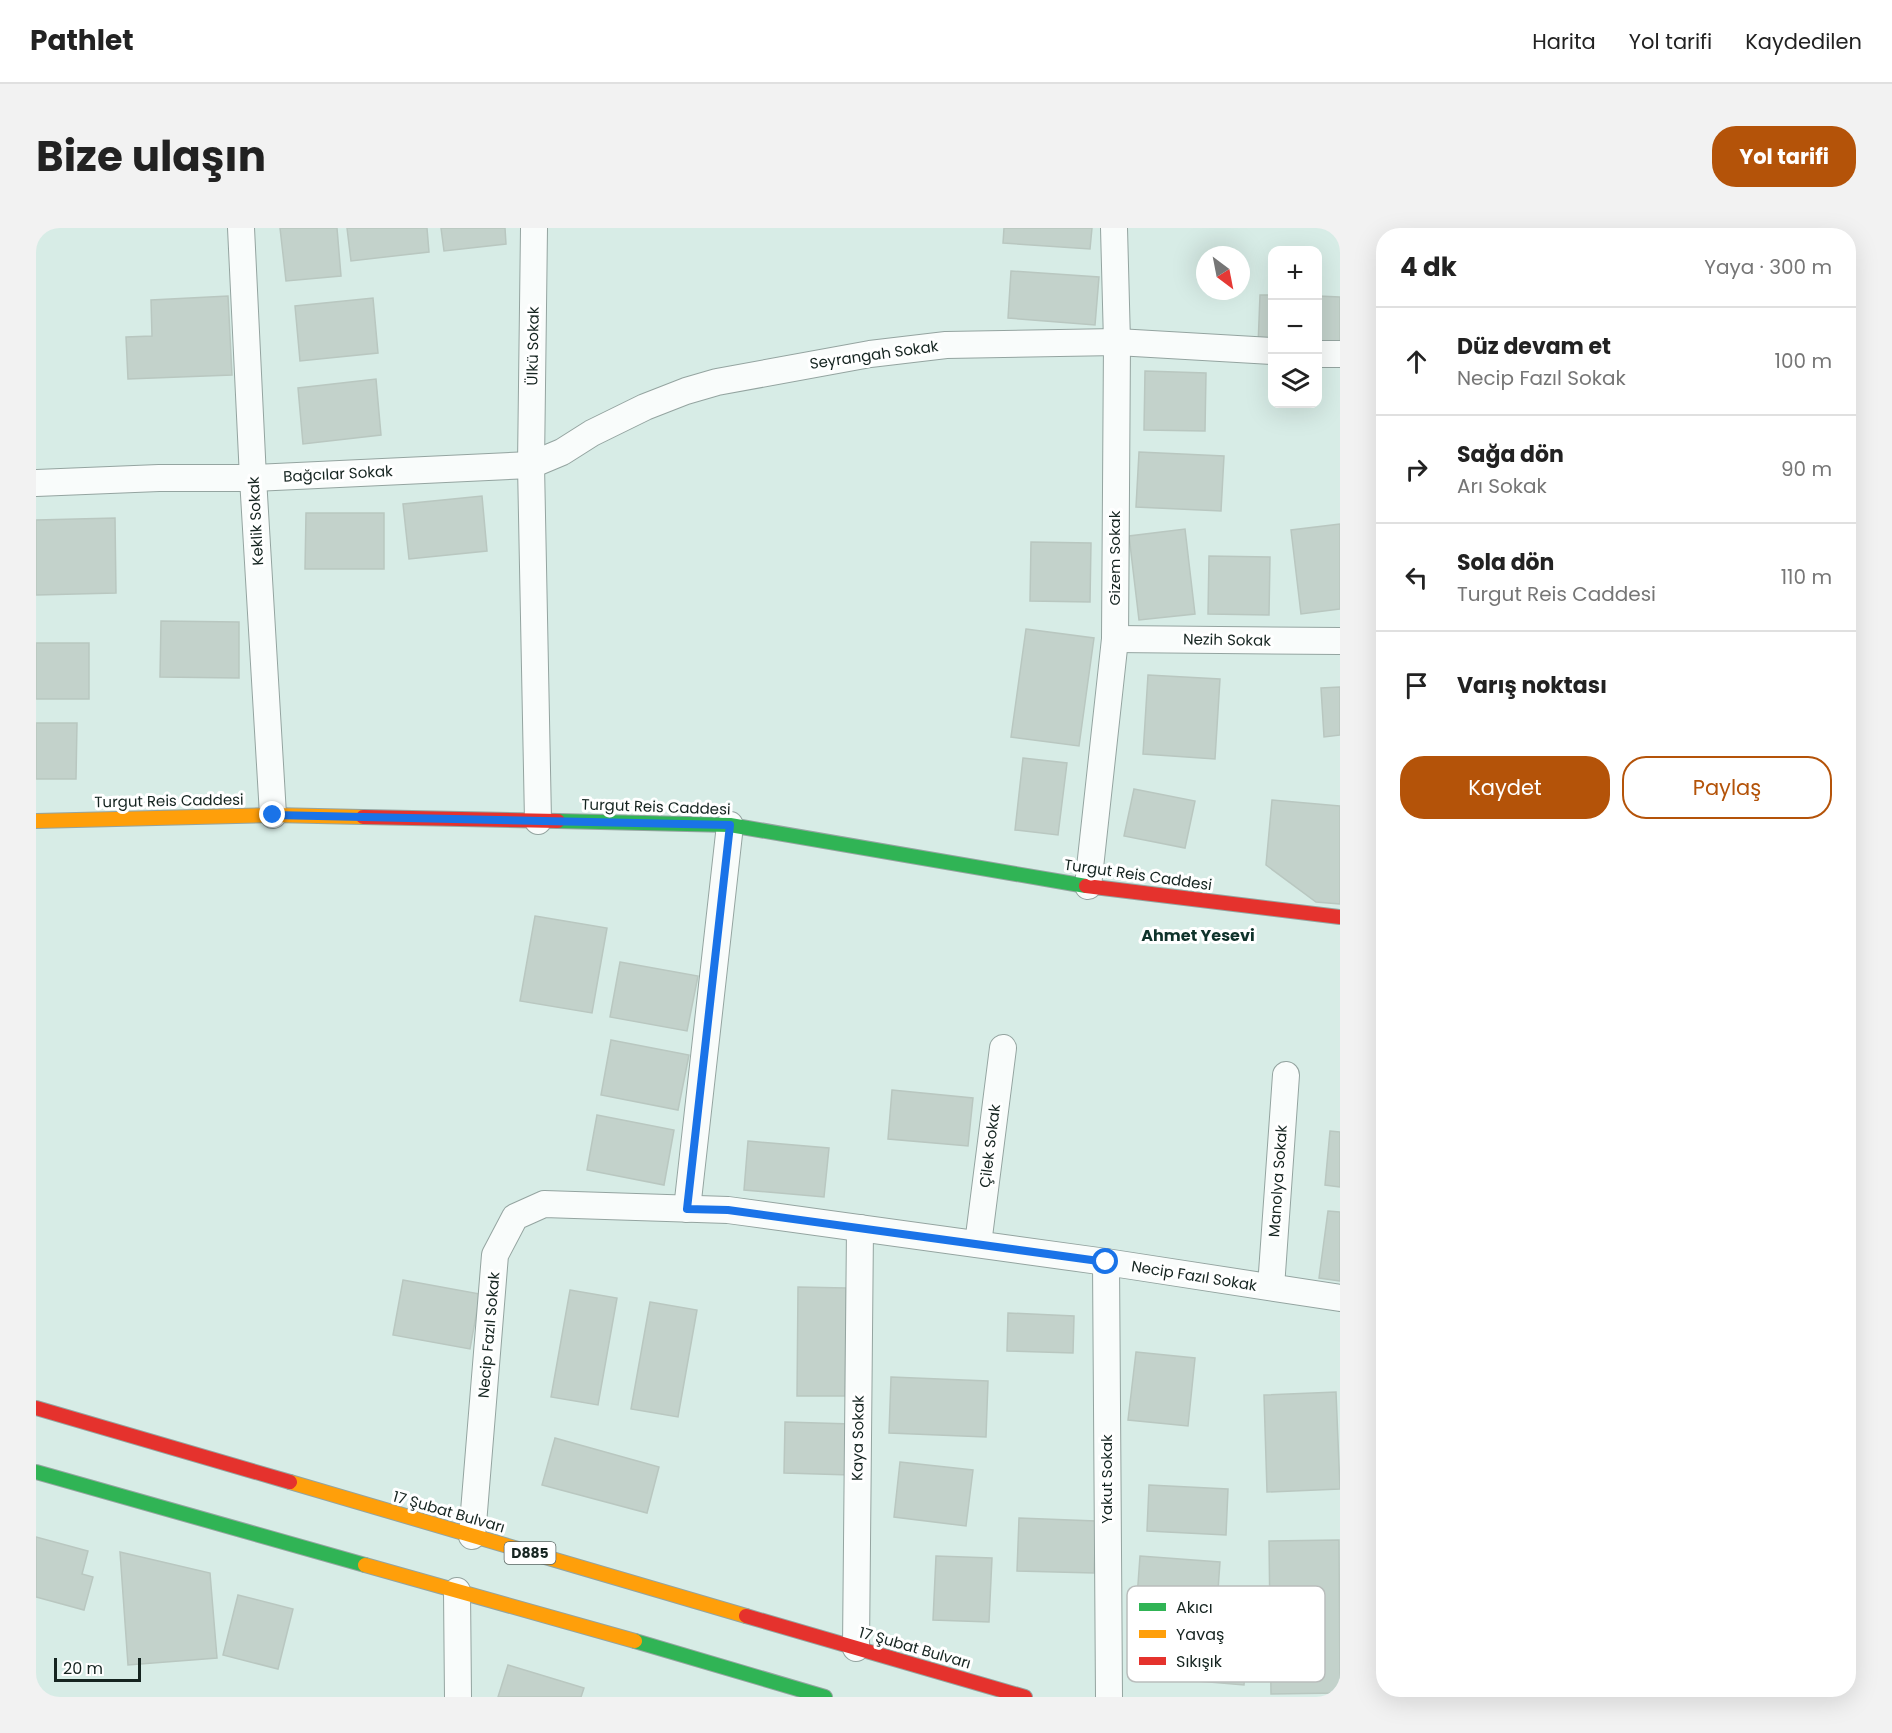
<!DOCTYPE html>
<html lang="tr">
<head>
<meta charset="utf-8">
<style>
	:root { --surface:#fff; --page:#f2f2f2; --text:#222; --muted:#767676; --line:#e0e0e0; --accent:#b45309 }
	body { margin:0; font-family:Poppins,sans-serif; background:var(--page); color:var(--text) }
	.controls { position:absolute; right:18px; top:18px; display:grid; overflow:hidden; border-radius:12px; box-shadow:0 6px 24px #0002 }
	.controls button { width:54px; height:54px; display:grid; place-items:center; padding:0; border:0; border-bottom:2px solid var(--line); background:var(--surface); color:var(--text); font:30px sans-serif }
	.compass { position:absolute; left:1160px; top:18px; width:54px; height:54px; border-radius:50%; background:var(--surface); box-shadow:0 6px 24px #0002; rotate:148deg }
	.scale { position:absolute; left:18px; bottom:15px; width:87px; box-sizing:border-box; padding-left:6px; border:3px solid #152420; border-top:0; font-size:16px; line-height:21px; white-space:nowrap; color:#152420; -webkit-text-stroke:4px #fff; paint-order:stroke }
	.stop { position:absolute; width:18px; height:18px; margin:-14px; border:4px solid #1a73e8; border-radius:50%; background:#fff }
	.stop.end { background:#1a73e8; border-color:#fff; box-shadow:0 2px 6px #0008 }
	.list { margin:0; padding:0; list-style:none }
	h2 { display:flex; justify-content:space-between; align-items:center; height:78px; margin:0; padding:0 24px; font-size:26px }
	h2 small { font-size:20px; font-weight:400; color:var(--muted) }
	.list li { display:grid; grid-template-columns:39px 1fr auto; gap:18px; align-items:center; box-sizing:border-box; height:108px; padding:0 24px; border-top:2px solid var(--line) }
	.list b { display:block; font-size:22px; white-space:nowrap }
	.list p { margin:0; font-size:20px; white-space:nowrap; color:var(--muted) }
	.list em { font-size:20px; font-style:normal; color:var(--muted) }
	.actions { display:flex; gap:12px; padding:18px 24px }
	.actions a { flex:1; padding:14px 0; border:2px solid var(--accent); border-radius:24px; text-align:center; font-size:21px; color:var(--accent) }
	.actions .main { background:var(--accent); color:#fff }
	.icon { flex:none; width:33px; height:33px; fill:none; stroke:currentColor; stroke-width:2; stroke-linecap:round; stroke-linejoin:round }
	.map { position:relative; flex:none; width:1304px; height:1469px; overflow:hidden; border-radius:24px }
	header { display:flex; align-items:center; gap:36px; box-sizing:border-box; height:84px; padding:0 30px; background:var(--surface); border-bottom:2px solid var(--line) }
	header strong { font-size:28px }
	nav { display:flex; gap:33px; margin-inline-start:auto; font-size:21px }
	.intro { display:flex; align-items:center; justify-content:space-between; box-sizing:border-box; height:144px; padding:0 36px }
	h1 { margin:0; font-size:42px }
	.button { padding:15px 27px; border-radius:24px; background:var(--accent); color:#fff; font-size:21px; font-weight:700 }
	main { display:flex; gap:36px; padding:0 36px }
	aside { flex:1; background:var(--surface); border-radius:24px; box-shadow:0 6px 24px #0002 }
	.map>svg:first-child { display:block }
	.building { fill:#c3d2cb; stroke:#b9c7c0; stroke-width:1.5 }
	.lines { fill:none; stroke-linecap:round; stroke-linejoin:round }
	.street-casing { stroke:#94a4a0; stroke-width:28 }
	.fast-casing { stroke:#94a4a0; stroke-width:16 }
	.slow-casing { stroke:#94a4a0; stroke-width:16 }
	.jam-casing { stroke:#94a4a0; stroke-width:16 }
	.street { stroke:#f9fcfb; stroke-width:26 }
	.fast { stroke:#30b455; stroke-width:14 }
	.slow { stroke:#ff9f0a; stroke-width:14 }
	.jam { stroke:#e5322d; stroke-width:14 }
	.route { stroke:#1a73e8; stroke-width:8 }
	.labels { text-anchor:middle; stroke-width:6; stroke-linejoin:round; paint-order:stroke }
	.shield { fill:#fff; stroke:#5b6663; stroke-width:1.5 }
	.shield-label { font-size:14px; font-weight:bold; fill:#152420 }
	.street-label { font-size:15px; fill:#152420; stroke:#fff }
	.neighbourhood-label { font-size:16px; font-weight:bold; fill:#0f332b; stroke:#fff }
	.key { fill:#fff; stroke:#b9bdbc; stroke-width:1.5 }
	.key-label { font-size:16px; fill:#152420 }
</style>
</head>
<body>
<header>
<strong>Pathlet</strong>
<nav><a>Harita</a><a>Yol tarifi</a><a>Kaydedilen</a></nav>
</header>
<div class="intro"><h1>Bize ulaşın</h1><a class="button">Yol tarifi</a></div>
<main>
<div class="map">
<svg width="1304" height="1469" viewBox="0 0 1304 1469">
	<rect width="100%" height="100%" fill="#d7ece6"/>
	<g class="building">
		<path d="M244 0H301L305 48 250 53Z"/>
		<path d="M311 0H391L393 24 315 33Z"/>
		<path d="M405 0H469L470 16 408 23Z"/>
		<path d="M968 0H1056L1054 21 967 15Z"/>
		<path d="M975 43 1063 49 1059 97 972 90Z"/>
		<path d="M1224 67H1236V118H1222Z"/>
		<path d="M192 68 196 147 92 151 90 109 116 108 115 72Z"/>
		<path d="M1282 68 1304 69V120L1282 119Z"/>
		<path d="M337 70 342 125 264 133 259 78Z"/>
		<path d="M1109 143 1170 145 1169 203 1108 202Z"/>
		<path d="M340 151 345 207 267 216 262 160Z"/>
		<path d="M1103 224 1188 228 1185 283 1100 279Z"/>
		<path d="M446 268 451 323 373 331 367 276Z"/>
		<path d="M270 285H348V341H269Z"/>
		<path d="M79 290 80 365 0 367V292Z"/>
		<path d="M1304 296V381L1265 386 1255 302Z"/>
		<path d="M1149 301 1159 386 1103 392 1093 308Z"/>
		<path d="M995 314 1055 315 1054 374 994 373Z"/>
		<path d="M1173 328 1234 329 1233 387 1172 386Z"/>
		<path d="M125 393 203 394V450L124 449Z"/>
		<path d="M990 401 1058 410 1043 518 975 509Z"/>
		<rect x="0" y="415" width="53" height="56"/>
		<path d="M1112 447 1184 451 1179 531 1107 526Z"/>
		<path d="M1304 459V507L1288 509 1285 460Z"/>
		<path d="M0 495H41L40 551H0Z"/>
		<path d="M987 530 1031 535 1022 607 979 602Z"/>
		<path d="M1098 561 1159 573 1149 620 1088 608Z"/>
		<path d="M1236 572 1304 578V676L1280 674 1230 637Z"/>
		<path d="M499 688 571 700 556 785 484 773Z"/>
		<path d="M584 734 662 748 651 803 574 789Z"/>
		<path d="M575 812 653 827 642 882 565 867Z"/>
		<path d="M856 862 937 870 932 918 852 911Z"/>
		<path d="M561 887 638 902 628 957 551 942Z"/>
		<path d="M1294 903 1304 904V959L1289 957Z"/>
		<path d="M712 913 793 920 788 969 708 962Z"/>
		<path d="M1292 983 1304 984V1053L1283 1050Z"/>
		<path d="M367 1052 444 1066 434 1121 357 1107Z"/>
		<path d="M762 1059 810 1060 809 1168H761Z"/>
		<path d="M534 1062 581 1070 562 1177 515 1169Z"/>
		<path d="M614 1074 661 1082 642 1189 595 1181Z"/>
		<path d="M972 1085 1038 1088 1037 1125 971 1123Z"/>
		<path d="M1100 1124 1159 1130 1152 1198 1092 1192Z"/>
		<path d="M855 1149 952 1153 950 1209 853 1205Z"/>
		<path d="M1300 1164 1304 1261 1231 1264 1228 1167Z"/>
		<path d="M749 1194 816 1196 814 1247 748 1245Z"/>
		<path d="M519 1210 623 1239 611 1285 506 1257Z"/>
		<path d="M864 1234 937 1242 930 1298 858 1289Z"/>
		<path d="M1113 1257 1192 1261 1190 1307 1111 1303Z"/>
		<path d="M983 1290 1060 1293 1058 1345 981 1343Z"/>
		<path d="M0 1309 52 1323 46 1346 57 1349 48 1382 0 1369Z"/>
		<path d="M1303 1312 1304 1465 1235 1466 1233 1313Z"/>
		<path d="M84 1324 174 1345 181 1430 92 1437Z"/>
		<path d="M900 1328 956 1330 953 1394 897 1392Z"/>
		<path d="M1104 1328 1184 1334 1181 1376 1101 1370Z"/>
		<path d="M202 1367 257 1381 242 1441 187 1427Z"/>
		<path d="M1120 1398 1212 1406 1208 1457 1115 1449Z"/>
		<path d="M472 1437 548 1460 545 1469H462Z"/>
	</g>
	<g class="lines">
		<g class="street-casing">
			<g id="street">
				<path d="M205 0 217 250 237 587"/>
				<path d="M498 0 495 237 502 593"/>
				<path d="M1282 126H1304"/>
				<path d="M0 255 123 250H217L495 237 526 224 556 205 609 179 650 163 681 154 834 126 910 117 1081 114 1236 123"/>
				<path d="M1079 411 1304 413"/>
				<path d="M1052 658 1079 411 1081 114 1078 0"/>
				<path d="M651 981 694 597"/>
				<path d="M942 1016 967 820"/>
				<path d="M1070 1034 1073 1469"/>
				<path d="M1235 1059 1250 847"/>
				<path d="M436 1308 459 1027 479 989 508 976 692 982 1070 1034 1304 1070"/>
				<path d="M421 1363 422 1469"/>
				<path d="M820 1420 824 1000"/>
			</g>
		</g>
		<g class="fast-casing">
			<g id="fast">
				<path d="M522 593 694 597 1050 658"/>
				<path d="M0 1244 329 1337"/>
				<path d="M599 1413 789 1469"/>
			</g>
		</g>
		<g class="slow-casing">
			<g id="slow">
				<path d="M0 593 237 587 327 589"/>
				<path d="M254 1254 710 1388"/>
				<path d="M329 1337 599 1413"/>
			</g>
		</g>
		<g class="jam-casing">
			<g id="jam">
				<path d="M327 589 522 593"/>
				<path d="M1050 658 1304 689"/>
				<path d="M0 1180 254 1254"/>
				<path d="M710 1388 989 1469"/>
			</g>
		</g>
		<use href="#street" class="street"/>
		<use href="#fast" class="fast"/>
		<use href="#slow" class="slow"/>
		<use href="#jam" class="jam"/>
	</g>
	<g class="lines">
		<path class="route" d="M237 587 694 597 651 981 692 982 1070 1034"/>
	</g>
	<g class="labels">
		<rect class="shield" x="468.5" y="1314" width="51" height="22" rx="4.5"/>
		<g class="shield-label">
			<text x="494" y="1330">D885</text>
		</g>
		<g class="street-label">
			<text transform="translate(497 118) rotate(-89)" y="5">Ülkü Sokak</text>
			<text transform="translate(838 127) rotate(-8)" y="5">Seyrangah Sokak</text>
			<text transform="translate(302 246) rotate(-3)" y="5">Bağcılar Sokak</text>
			<text transform="translate(220 293) rotate(-93)" y="5">Keklik Sokak</text>
			<text transform="translate(1079 330) rotate(-90)" y="5">Gizem Sokak</text>
			<text transform="translate(1191 412) rotate(1)" y="5">Nezih Sokak</text>
			<text transform="translate(133 573) rotate(-1)" y="5">Turgut Reis Caddesi</text>
			<text transform="translate(620 579) rotate(2)" y="5">Turgut Reis Caddesi</text>
			<text transform="translate(1102 647) rotate(8)" y="5">Turgut Reis Caddesi</text>
			<text transform="translate(954 918) rotate(-83)" y="5">Çilek Sokak</text>
			<text transform="translate(1242 953) rotate(-86)" y="5">Manolya Sokak</text>
			<text transform="translate(1158 1048) rotate(9)" y="5">Necip Fazıl Sokak</text>
			<text transform="translate(453 1107) rotate(-85)" y="5">Necip Fazıl Sokak</text>
			<text transform="translate(822 1210) rotate(-89)" y="5">Kaya Sokak</text>
			<text transform="translate(1071 1251) rotate(-90)" y="5">Yakut Sokak</text>
			<text transform="translate(413 1284) rotate(16)" y="5">17 Şubat Bulvarı</text>
			<text transform="translate(879 1420) rotate(16)" y="5">17 Şubat Bulvarı</text>
		</g>
		<g class="neighbourhood-label">
			<text x="1162" y="713">Ahmet Yesevi</text>
		</g>
	</g>
	<rect x="1091" y="1358" width="198" height="96" rx="9" class="key"/>
	<rect x="1103" y="1375" width="27" height="8" fill="#30b455"/>
	<rect x="1103" y="1402" width="27" height="8" fill="#ff9f0a"/>
	<rect x="1103" y="1429" width="27" height="8" fill="#e5322d"/>
	<g class="key-label">
		<text x="1140" y="1385">Akıcı</text>
		<text x="1140" y="1412">Yavaş</text>
		<text x="1140" y="1439">Sıkışık</text>
	</g>
</svg>
<div class="controls">
<button>+</button>
<button>−</button>
<button><svg class="icon" aria-label="layers" viewBox="0 0 24 24"><path d="M12 4l9 5-9 5-9-5zM3 14l9 5 9-5"/></svg></button>
</div>
<svg class="compass" viewBox="-18 -18 36 36"><path d="M0-13l5 13h-10z" fill="#e53935"/><path d="M0 13l5-13h-10z" fill="#767676"/></svg>
<div class="scale">20 m</div>
<div class="stop" style="left:1070px;top:1034px"></div>
<div class="stop end" style="left:237px;top:587px"></div>
</div>
<aside>
<h2>4 dk<small>Yaya · 300 m</small></h2>
<ul class="list">
<li><svg class="icon" aria-label="ahead" viewBox="0 0 24 24"><path d="M12 20V5M6 11l6-6 6 6"/></svg><div><b>Düz devam et</b><p>Necip Fazıl Sokak</p></div><em>100 m</em></li>
<li><svg class="icon" aria-label="right" viewBox="0 0 24 24"><path d="M7 20v-9h11M14 6l5 5-5 5"/></svg><div><b>Sağa dön</b><p>Arı Sokak</p></div><em>90 m</em></li>
<li><svg class="icon" aria-label="left" viewBox="0 0 24 24"><path d="M17 20v-9H6M10 6l-5 5 5 5"/></svg><div><b>Sola dön</b><p>Turgut Reis Caddesi</p></div><em>110 m</em></li>
<li><svg class="icon" aria-label="arrive" viewBox="0 0 24 24"><path d="M6 21V4h12l-3 4 3 4H6"/></svg><div><b>Varış noktası</b></div></li>
</ul>
<div class="actions"><a class="main">Kaydet</a><a>Paylaş</a></div>
</aside>
</main>
</body>
</html>
